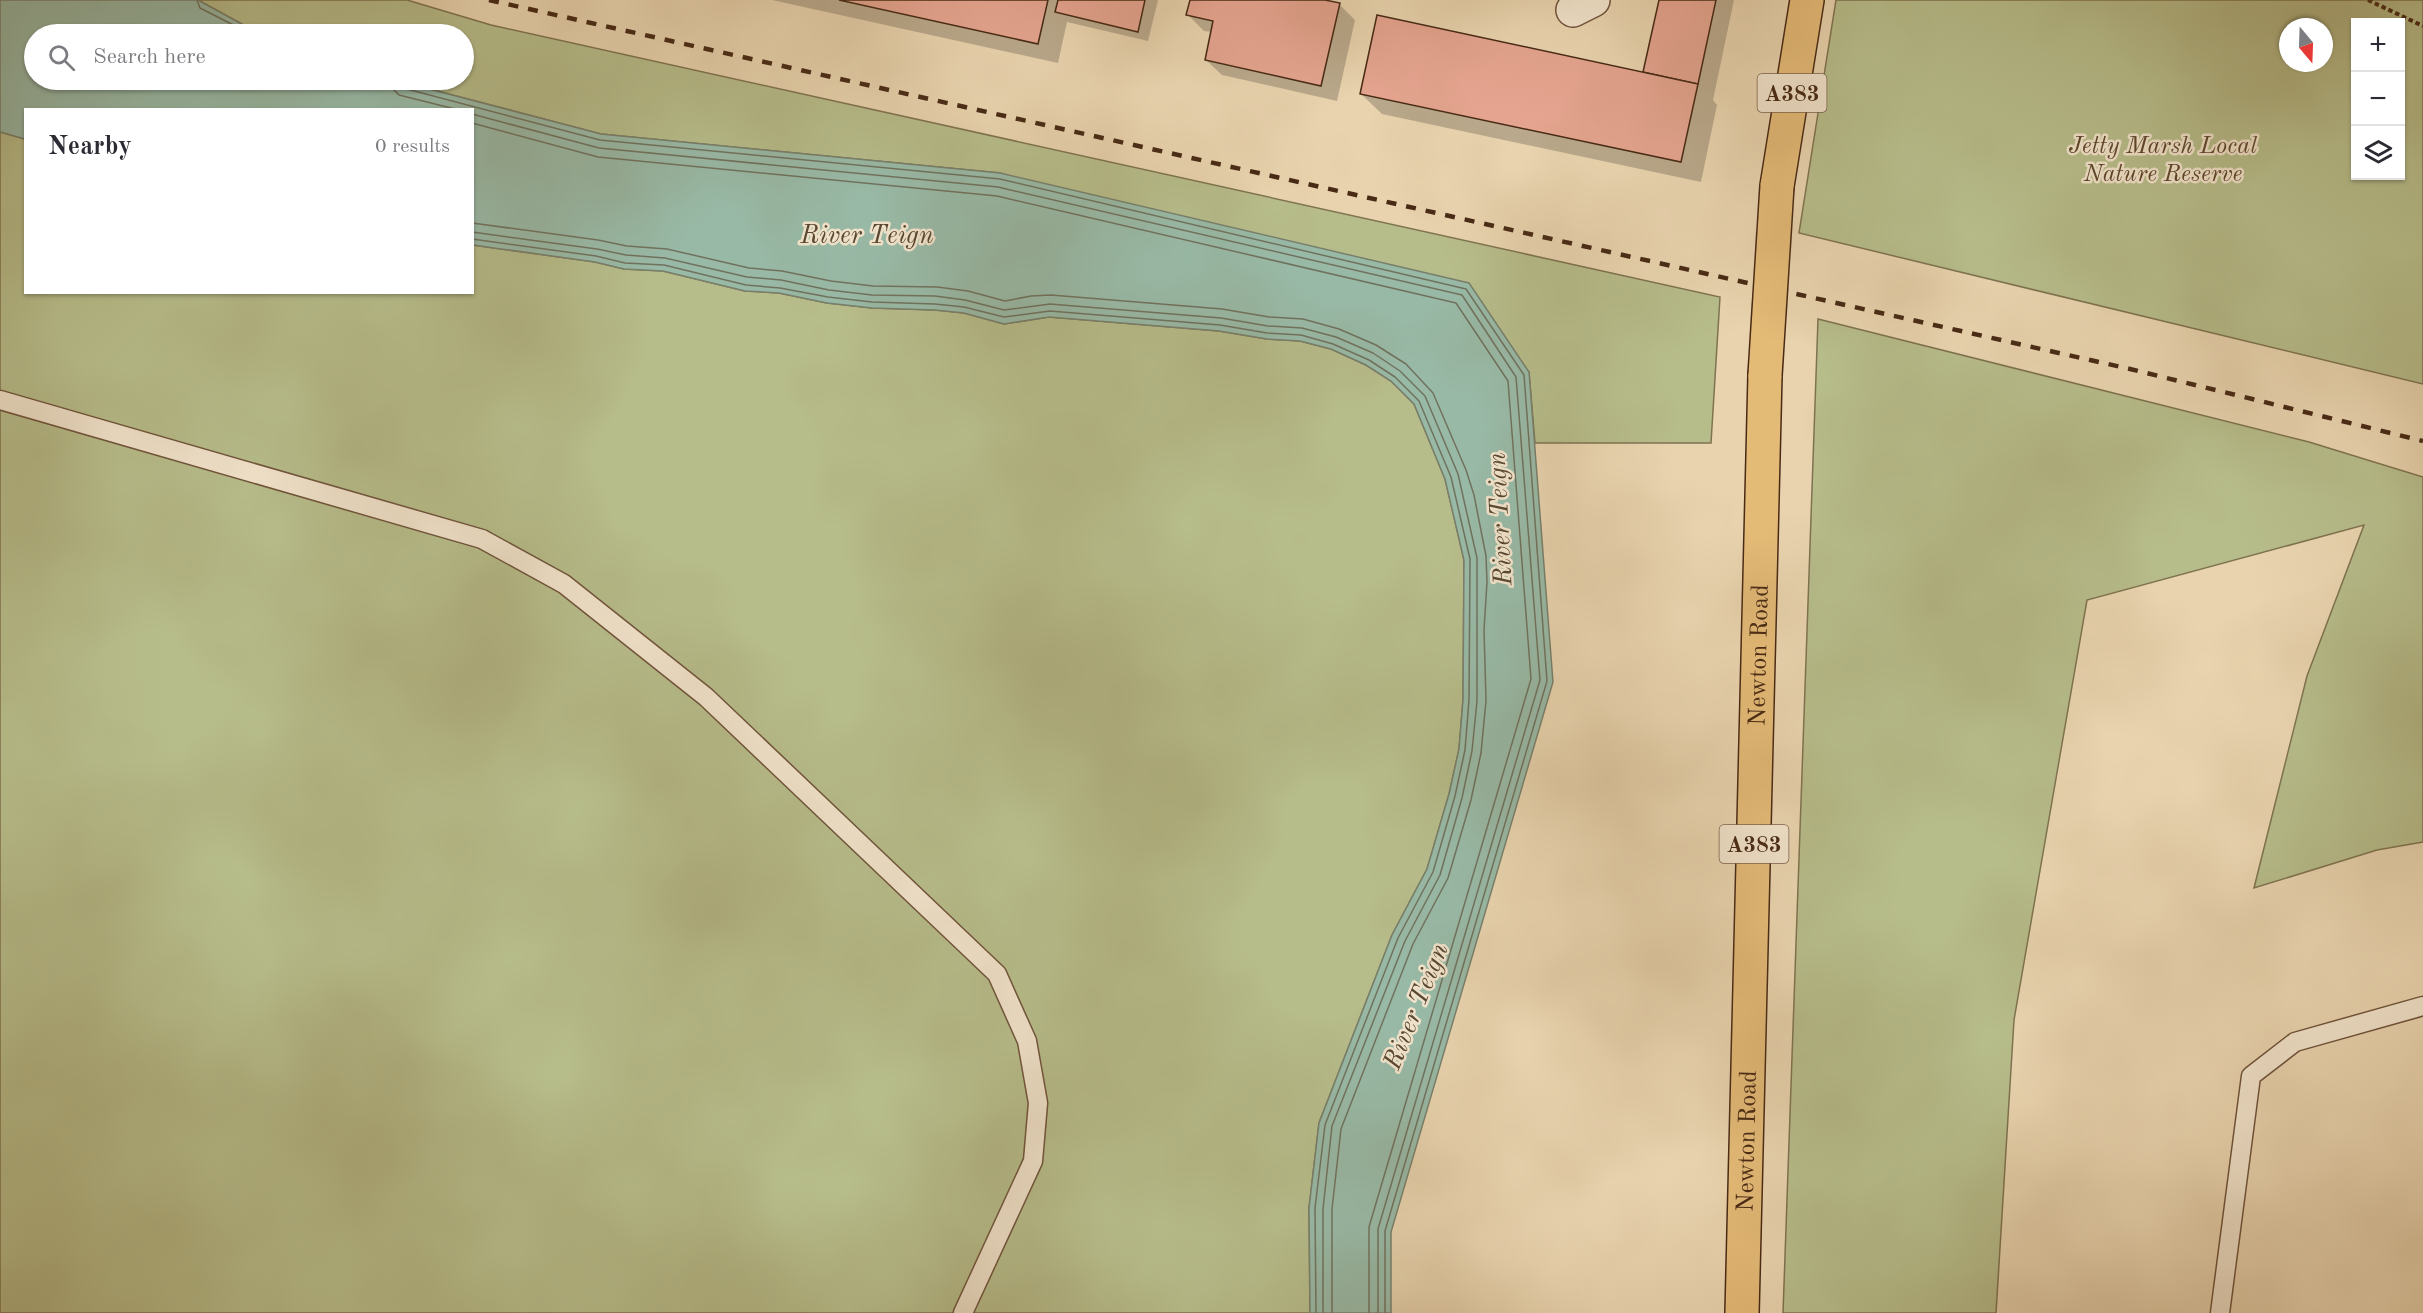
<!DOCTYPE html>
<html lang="en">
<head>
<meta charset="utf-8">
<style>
	:root { --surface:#fff; --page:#f7f7f7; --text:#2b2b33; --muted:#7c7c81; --line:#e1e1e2 }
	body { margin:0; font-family:"Old Standard TT",serif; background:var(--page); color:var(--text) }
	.controls { position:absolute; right:18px; top:18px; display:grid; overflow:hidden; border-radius:0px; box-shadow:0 2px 4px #0004 }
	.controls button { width:54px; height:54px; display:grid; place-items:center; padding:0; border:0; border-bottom:2px solid var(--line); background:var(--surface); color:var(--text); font:30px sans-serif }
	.compass { position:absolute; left:2279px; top:18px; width:54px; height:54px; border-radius:50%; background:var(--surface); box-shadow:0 2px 4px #0004; rotate:161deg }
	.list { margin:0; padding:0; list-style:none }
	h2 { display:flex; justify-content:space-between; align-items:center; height:78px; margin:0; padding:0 24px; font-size:26px }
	h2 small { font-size:20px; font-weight:400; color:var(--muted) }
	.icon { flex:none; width:33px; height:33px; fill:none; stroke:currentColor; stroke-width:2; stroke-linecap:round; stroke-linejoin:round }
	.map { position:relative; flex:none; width:2423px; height:1313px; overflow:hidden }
	.search { position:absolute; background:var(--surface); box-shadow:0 2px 4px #0004; left:24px; top:24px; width:450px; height:66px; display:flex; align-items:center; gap:15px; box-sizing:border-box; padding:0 21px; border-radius:33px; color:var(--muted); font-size:22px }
	.panel { position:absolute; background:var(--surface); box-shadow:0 2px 4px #0004; left:24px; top:108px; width:450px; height:186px; border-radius:0px }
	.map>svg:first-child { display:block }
	.green { fill:#b6bc8a; stroke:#7f7350; stroke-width:1.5; fill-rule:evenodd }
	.water { fill:#98b9a6; stroke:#78806c; stroke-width:1.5 }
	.shadow { fill:#0003 }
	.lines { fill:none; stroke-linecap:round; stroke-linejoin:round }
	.shore { stroke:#70725e; stroke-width:1.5 }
	.building { fill:#e4a48f; stroke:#482a15; stroke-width:1.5 }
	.lane-casing { stroke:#70543b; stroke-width:21 }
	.street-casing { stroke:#70543b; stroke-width:36 }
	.primary-casing { stroke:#482a15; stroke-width:36 }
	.path { stroke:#482a15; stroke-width:4; stroke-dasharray:4.5 3; stroke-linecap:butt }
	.lane { stroke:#f0e2ca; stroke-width:18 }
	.street { stroke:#f0e2ca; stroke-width:33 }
	.primary { stroke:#e4ba77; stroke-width:33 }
	.rail { stroke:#482a15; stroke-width:4.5; stroke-dasharray:10 10; stroke-linecap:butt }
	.primary-bridge-casing { stroke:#482a15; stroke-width:36; stroke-linecap:butt }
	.primary-bridge { stroke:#e4ba77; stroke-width:33 }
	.labels { text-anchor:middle; stroke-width:5; stroke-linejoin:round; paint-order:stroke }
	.shield { fill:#f0e2ca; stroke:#7a614b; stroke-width:1.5 }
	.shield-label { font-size:22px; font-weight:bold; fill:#482a15 }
	.park-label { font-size:24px; font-style:italic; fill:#5e472c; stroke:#f0e2ca }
	.street-label { font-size:24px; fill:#482a15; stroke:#f0e2ca }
	.water-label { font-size:26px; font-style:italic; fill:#584732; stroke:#f0e2ca }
</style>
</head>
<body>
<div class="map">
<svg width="2423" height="1313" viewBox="0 0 2423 1313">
	<rect width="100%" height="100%" fill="#e8d3ae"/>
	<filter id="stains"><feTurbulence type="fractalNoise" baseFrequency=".00333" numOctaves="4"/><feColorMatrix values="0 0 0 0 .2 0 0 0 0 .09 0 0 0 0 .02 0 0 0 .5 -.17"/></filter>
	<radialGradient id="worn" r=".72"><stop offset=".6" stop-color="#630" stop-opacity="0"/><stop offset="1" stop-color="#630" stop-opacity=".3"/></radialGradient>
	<g class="green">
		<path d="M198 0H407L491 25 1720 297 1711 443H1535L1529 372 1000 173 601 134 395 80H464V34H270L249 28Z"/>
		<path d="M1836 0H2423V384L1799 233ZM2356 22H2400V176H2356ZM2288 27H2324V63H2288Z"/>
		<path d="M0 132 25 139 26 292H472L473 245 595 262 624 269 663 271 745 291 779 293 827 303 872 308 935 310 964 313 1004 324 1049 317 1219 331 1267 339 1300 341 1331 349 1366 365 1391 381 1414 404 1445 479 1464 560 1463 700 1459 749 1449 794 1427 869 1392 935 1319 1123 1309 1208 1310 1313H0Z"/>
		<path d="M1818 319 2309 442 2423 477V842L2377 850 2254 888 2307 676 2364 525 2087 600 2014 1020 1996 1313H1783Z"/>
	</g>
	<path class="water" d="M0 0H198L249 28 270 34H34V80H395L601 134 1000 173 1469 283 1529 372 1553 682 1391 1232V1313H1310L1309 1208 1319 1123 1392 935 1427 869 1449 794 1459 749 1463 700 1464 560 1445 479 1414 404 1391 381 1366 365 1331 349 1300 341 1267 339 1219 331 1049 317 1004 324 964 313 935 310 872 308 827 303 779 293 745 291 663 271 624 269 595 262 473 245 472 110H26L25 139 0 132Z"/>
	<g class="shadow">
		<path d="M772 0H1158L1148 41 1067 22 1058 63Z"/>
		<path d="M1192 0H1318L1340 5 1355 20 1337 101 1222 75 1206 60 1212 32 1204 31 1188 15Z"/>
		<path d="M1660 0H1734L1713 100 1717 105 1701 182 1382 114 1361 94 1648 74 1645 71Z"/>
	</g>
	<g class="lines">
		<g class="shore">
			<path d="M197 0 200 8 251 34"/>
			<path d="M390 80 392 88 399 95 459 110"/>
			<path d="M397 80 398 85 403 88 600 140 1000 179 1466 289 1524 375 1547 681 1385 1231V1313"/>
			<path d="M472 114 599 148 998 187 1462 295 1516 377 1540 680 1378 1229V1313"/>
			<path d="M472 123 598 157 997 196 1456 303 1508 381 1531 679 1369 1227V1313"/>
			<path d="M472 223 598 240 627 246 667 249 749 268 782 271 831 281 873 286 937 287 968 291 1005 301 1031 296 1051 295 1222 309 1269 317 1303 319 1339 329 1376 345 1406 364 1433 393 1466 470 1474 495 1486 556 1487 582 1484 630 1486 701 1481 753 1471 800 1448 878 1413 944 1341 1129 1332 1209V1313"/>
			<path d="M472 232 597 249 626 255 665 258 747 277 781 280 829 290 872 295 935 296 965 300 1004 310 1050 304 1221 318 1268 326 1302 328 1336 337 1373 353 1400 371 1425 396 1458 474 1477 558V701L1472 751 1462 798 1440 875 1405 941 1332 1126 1323 1209V1313"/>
			<path d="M472 239 596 256 625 263 664 265 746 285 780 288 828 297 872 302 935 304 964 307 1004 317 1050 311 1220 325 1267 333 1301 335 1333 344 1369 360 1395 377 1419 401 1451 477 1470 559 1469 700 1465 750 1455 796 1433 872 1398 938 1325 1125 1315 1208 1316 1313"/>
		</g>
	</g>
	<g class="building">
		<path d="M839 0H1048L1038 44Z"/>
		<path d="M1058 0H1145L1138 32 1055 12Z"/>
		<path d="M1190 0H1325L1340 3 1321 86 1205 60 1213 21 1186 15Z"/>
		<path d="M1659 0H1716L1698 84 1643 72Z"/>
		<path d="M1377 15 1698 84 1681 162 1360 94Z"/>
	</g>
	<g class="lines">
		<g class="lane-casing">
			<g id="lane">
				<path d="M0 400 482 539 564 584 706 697 997 974 1027 1041 1038 1103 1033 1161 963 1313"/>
				<path d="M2220 1313 2251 1076 2295 1042 2423 1006"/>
			</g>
		</g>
		<g class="street-casing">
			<path id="street" d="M1573 10 1593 0"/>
		</g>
		<g class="primary-casing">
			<g id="primary">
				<path d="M1777 186 1807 0"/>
				<path id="s1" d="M1742 1313 1765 375"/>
			</g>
		</g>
		<path class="path" d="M2368 0 2423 26"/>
		<use href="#lane" class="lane"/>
		<use href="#street" class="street"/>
		<use href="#primary" class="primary"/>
		<path class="rail" d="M489 0 2130 369 2423 441"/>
		<g class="primary-bridge-casing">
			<path id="primary-bridge" d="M1765 375 1777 186"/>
		</g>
		<use href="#primary-bridge" class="primary-bridge"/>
	</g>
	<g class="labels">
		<g class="shield">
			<rect x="1757.5" y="74" width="69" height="38" rx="4.5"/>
			<rect x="1719.5" y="825" width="69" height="38" rx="4.5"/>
		</g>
		<g class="shield-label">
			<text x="1792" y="101">A383</text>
			<text x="1754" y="852">A383</text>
		</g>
		<g class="park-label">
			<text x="2163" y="153">Jetty Marsh Local<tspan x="2163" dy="28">Nature Reserve</tspan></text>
		</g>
		<g class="street-label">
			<text dy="8" stroke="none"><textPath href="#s1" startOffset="658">Newton Road</textPath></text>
			<text dy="8" stroke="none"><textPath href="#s1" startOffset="172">Newton Road</textPath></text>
		</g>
		<g class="water-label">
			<text x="867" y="243">River Teign</text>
			<text transform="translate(1499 519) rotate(-93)" y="9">River Teign</text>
			<text transform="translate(1415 1006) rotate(-68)" y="9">River Teign</text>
		</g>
	</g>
	<rect width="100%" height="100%" filter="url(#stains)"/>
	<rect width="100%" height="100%" fill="url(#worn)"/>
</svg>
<div class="controls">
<button>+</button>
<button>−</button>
<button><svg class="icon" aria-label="layers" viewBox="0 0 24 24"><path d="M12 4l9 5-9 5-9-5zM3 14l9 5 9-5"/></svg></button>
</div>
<svg class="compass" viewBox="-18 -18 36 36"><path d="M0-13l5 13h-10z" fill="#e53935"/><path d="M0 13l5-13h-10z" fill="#7c7c81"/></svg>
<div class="search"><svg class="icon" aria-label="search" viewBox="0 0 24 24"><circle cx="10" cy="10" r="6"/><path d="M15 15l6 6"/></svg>Search here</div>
<section class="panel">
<h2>Nearby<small>0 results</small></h2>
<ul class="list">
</ul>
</section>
</div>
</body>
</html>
